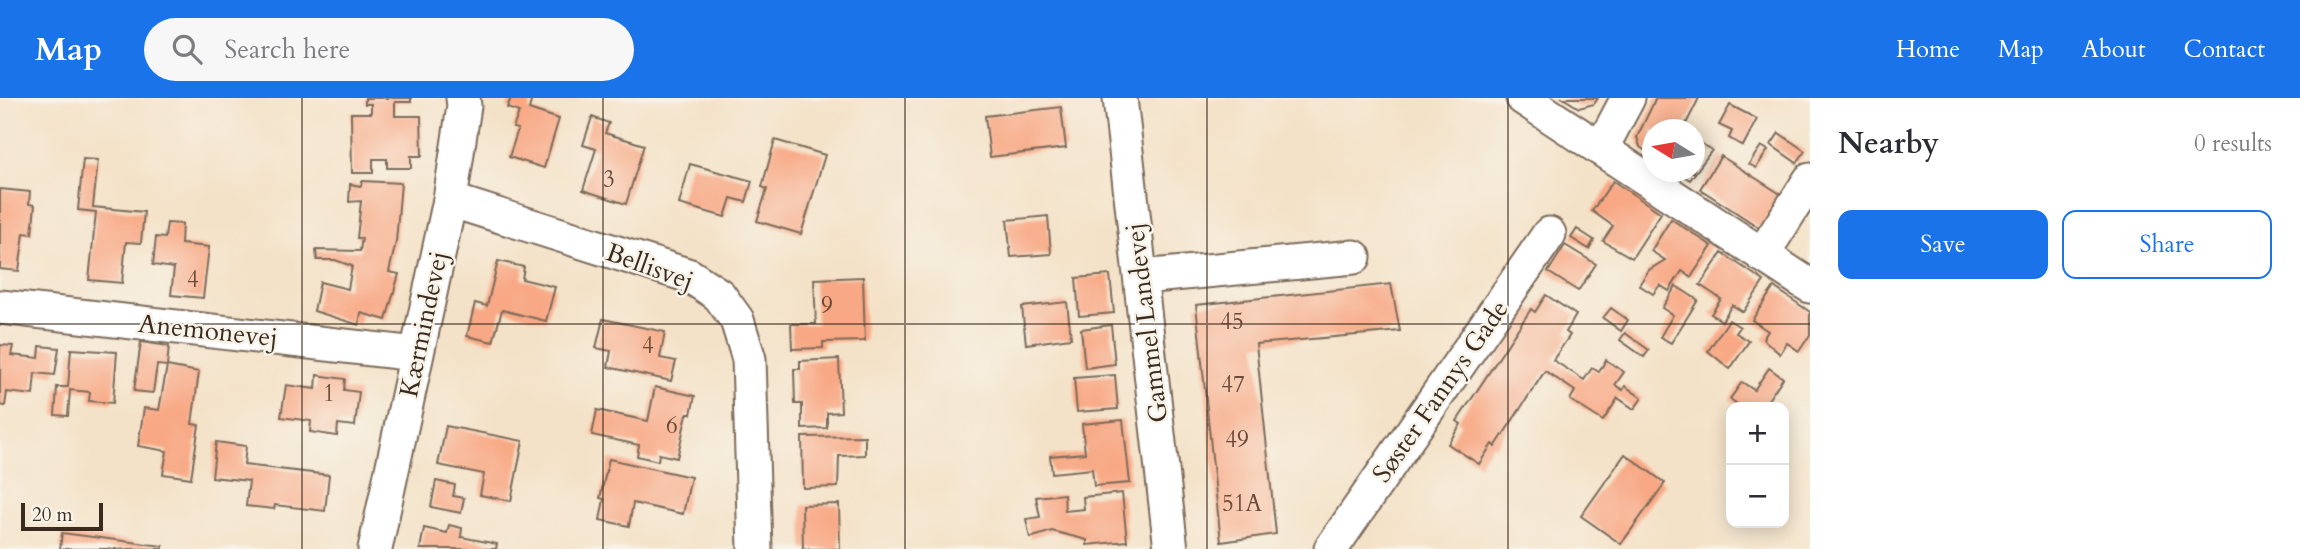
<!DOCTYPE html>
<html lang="en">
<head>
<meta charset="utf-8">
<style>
	:root { --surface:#fff; --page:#f7f7f7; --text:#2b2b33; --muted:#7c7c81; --line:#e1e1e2; --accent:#1a73e8 }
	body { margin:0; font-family:Cardo,serif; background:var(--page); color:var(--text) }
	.controls { position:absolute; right:21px; bottom:21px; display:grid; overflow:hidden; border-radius:14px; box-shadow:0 4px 18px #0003 }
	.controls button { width:63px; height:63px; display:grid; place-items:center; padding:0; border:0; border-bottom:2px solid var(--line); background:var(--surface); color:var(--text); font:35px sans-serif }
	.compass { position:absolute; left:1642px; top:21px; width:63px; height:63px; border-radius:50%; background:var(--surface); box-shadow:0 4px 18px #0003; rotate:281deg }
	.scale { position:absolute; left:21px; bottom:18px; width:82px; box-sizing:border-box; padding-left:7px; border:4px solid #3b2a1e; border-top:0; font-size:19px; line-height:24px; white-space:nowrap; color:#3b2a1e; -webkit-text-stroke:5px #f7f3e8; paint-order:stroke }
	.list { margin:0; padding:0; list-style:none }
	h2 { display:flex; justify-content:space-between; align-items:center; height:91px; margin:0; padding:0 28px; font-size:30px }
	h2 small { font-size:23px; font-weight:400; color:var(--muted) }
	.actions { display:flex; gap:14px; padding:21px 28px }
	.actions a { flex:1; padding:16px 0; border:2px solid var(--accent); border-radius:14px; text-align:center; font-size:24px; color:var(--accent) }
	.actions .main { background:var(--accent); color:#fff }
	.icon { flex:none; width:38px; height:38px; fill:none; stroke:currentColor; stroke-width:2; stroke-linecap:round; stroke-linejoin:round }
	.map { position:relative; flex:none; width:1810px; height:451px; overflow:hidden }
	header { display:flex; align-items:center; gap:42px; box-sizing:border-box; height:98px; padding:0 35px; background:var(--accent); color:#fff }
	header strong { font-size:33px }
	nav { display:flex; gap:38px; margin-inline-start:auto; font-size:24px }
	.search { width:490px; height:63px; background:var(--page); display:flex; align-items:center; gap:18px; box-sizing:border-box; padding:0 24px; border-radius:38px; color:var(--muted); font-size:26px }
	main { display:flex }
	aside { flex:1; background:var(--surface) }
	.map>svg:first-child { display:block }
	.building { fill:#f8a884 }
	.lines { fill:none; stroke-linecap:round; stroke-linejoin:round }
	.minor-casing { stroke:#7c6a5a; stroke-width:37 }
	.minor { stroke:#fff; stroke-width:33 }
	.grid { fill:none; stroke:#3b2a1e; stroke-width:2; stroke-opacity:0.55 }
	.labels { text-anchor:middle; stroke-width:5; stroke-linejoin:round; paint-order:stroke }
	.number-label { font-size:23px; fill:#6a4a38 }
	.street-label { font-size:26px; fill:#3b2a1e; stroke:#f7f3e8 }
</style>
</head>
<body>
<header>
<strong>Map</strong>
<div class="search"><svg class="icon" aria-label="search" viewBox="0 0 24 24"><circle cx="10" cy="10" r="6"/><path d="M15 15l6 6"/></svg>Search here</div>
<nav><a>Home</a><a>Map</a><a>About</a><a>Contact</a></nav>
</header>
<main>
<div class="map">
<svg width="1810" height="451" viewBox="0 0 1810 451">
	<rect width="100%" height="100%" fill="#f7f3e8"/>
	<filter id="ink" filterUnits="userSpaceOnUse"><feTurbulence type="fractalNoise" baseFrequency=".0143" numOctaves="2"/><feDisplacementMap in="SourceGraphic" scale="14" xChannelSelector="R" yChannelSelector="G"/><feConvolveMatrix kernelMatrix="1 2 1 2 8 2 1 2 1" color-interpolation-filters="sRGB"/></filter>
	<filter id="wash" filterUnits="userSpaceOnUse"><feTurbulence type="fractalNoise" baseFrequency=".00686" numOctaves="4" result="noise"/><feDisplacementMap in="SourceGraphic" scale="28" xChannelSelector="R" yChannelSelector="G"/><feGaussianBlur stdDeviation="1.57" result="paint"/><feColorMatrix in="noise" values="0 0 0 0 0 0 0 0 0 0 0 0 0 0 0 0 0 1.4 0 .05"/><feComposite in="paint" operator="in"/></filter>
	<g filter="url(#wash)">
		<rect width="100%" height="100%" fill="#f4e2c8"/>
		<g id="blocks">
			<g class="building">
				<path d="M365 0H411V4H395V18H421L422 58H411V70H387V61H373V75H352L351 15H371V6H365Z"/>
				<path d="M511 0H532L529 11 559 21 544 70 509 59 518 31 513 30 519 14 507 10Z"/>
				<path d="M1563 0H1598L1594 6 1579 10Z"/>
				<path d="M1656 0H1699L1683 32H1652V58L1640 49 1637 39Z"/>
				<path d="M1730 7 1757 21 1743 48 1729 40 1732 33 1719 27Z"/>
				<path d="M1061 9 1066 50 990 59 985 18Z"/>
				<path d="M592 19 609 25 605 35 644 47 626 106 583 92 596 51 583 47Z"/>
				<path d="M1779 35 1805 53 1797 65 1771 47Z"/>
				<path d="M1694 41 1712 52 1690 82 1677 74H1694Z"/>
				<path d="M775 42 825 57 801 136 757 123 767 91 762 89Z"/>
				<path d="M1761 48 1768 52 1756 70 1749 66Z"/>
				<path d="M1721 58 1782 97 1760 130 1700 91Z"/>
				<path d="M83 61 98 62 93 109 144 114 141 145 126 144 122 185 89 182 96 114 78 112Z"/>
				<path d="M690 66 752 83 746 104 731 100 725 119 679 106Z"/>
				<path d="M362 83 401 85 396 144 389 174 399 176 386 222 361 215 359 227 314 213 320 184 348 191 352 168 335 162H317L316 152 360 153 362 140H357L361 103 349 104 350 86 361 88Z"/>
				<path d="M1613 83 1661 115 1632 160 1603 143 1613 128 1592 113Z"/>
				<path d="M0 91 30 94 29 106 35 107 32 136 24 135 19 173 0 171Z"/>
				<path d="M1048 118 1051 156 1011 159 1007 122Z"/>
				<path d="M1671 121 1712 148 1691 179 1682 173 1669 193 1660 187 1653 196 1639 187 1649 172 1665 162 1651 153Z"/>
				<path d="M167 125 182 126 181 146 209 149 203 200 171 197 174 170 153 167 156 139 165 140Z"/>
				<path d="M1577 131 1594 142 1589 151 1571 140Z"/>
				<path d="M1565 147 1596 166 1578 193 1548 174Z"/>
				<path d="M1722 155 1764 183 1743 214 1732 207 1722 223 1711 216 1721 201 1700 187Z"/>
				<path d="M498 163 524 169 522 181 555 189 546 223 502 212 493 244 467 238 475 205 487 208Z"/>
				<path d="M1110 177 1114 215 1079 218 1076 180Z"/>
				<path d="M863 179 865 243 823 244V250L792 251 791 226H816L814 181Z"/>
				<path d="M1391 186 1400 233 1256 246 1276 436 1221 444 1196 207Z"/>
				<path d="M1676 188 1698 202 1671 245 1660 239 1673 217 1662 210Z"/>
				<path d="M1774 189 1810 214V237L1799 253 1787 245 1780 256 1763 241 1768 233 1752 222Z"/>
				<path d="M1546 197 1576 217 1566 234 1570 237 1553 262 1584 282 1592 270 1599 274 1606 262 1624 274 1615 287 1623 292 1625 288 1642 300 1634 311 1618 300 1603 323 1570 302 1575 293 1545 273 1495 349 1492 346 1479 366 1448 346 1461 326 1457 323 1531 211 1535 214Z"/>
				<path d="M1067 204 1071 240 1026 246 1022 209Z"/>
				<path d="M1611 210 1628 222 1621 233 1603 220Z"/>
				<path d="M603 221 665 234 660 260 676 263 671 283 608 269 611 253 596 250Z"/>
				<path d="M1729 222 1740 229 1736 235 1749 243 1730 271 1708 253Z"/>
				<path d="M1111 227 1115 266 1085 270 1081 231Z"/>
				<path d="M1625 235 1649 252 1644 259 1620 242Z"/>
				<path d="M141 244 169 248 167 268 157 267 153 295 134 293Z"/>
				<path d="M0 247 13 248 11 257 39 260 40 248 59 250 55 277 35 275 33 297 7 294 5 308 0 307Z"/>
				<path d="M71 251 117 254 113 305 89 303 90 294 70 292 68 318 55 317 57 289H68Z"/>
				<path d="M839 261 841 314 827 315V330L802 331V306H795L794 271H800V263Z"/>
				<path d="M167 268 199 274 192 326 199 327 191 380 163 376 167 353 138 348 144 310 159 312Z"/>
				<path d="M1769 270 1783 280 1763 309H1742L1730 301 1742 284 1754 292Z"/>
				<path d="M317 277 345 281 344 292 359 294 355 328 338 326 337 338 310 334 311 323 281 319 286 287 316 291Z"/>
				<path d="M1115 277 1118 311 1077 314 1074 280Z"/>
				<path d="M655 289 695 298 691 316H687L677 360 659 356 658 363 637 358 639 347 592 337 597 312 648 323Z"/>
				<path d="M1123 322 1130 385 1094 388 1092 371 1052 375 1050 358 1085 355 1082 326Z"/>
				<path d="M446 328 523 343 511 403 480 397 484 376 438 367Z"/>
				<path d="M865 338V357L839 358 838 389 803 390 802 339Z"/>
				<path d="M216 344 246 348 244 367 329 377 325 413 275 407 274 411 246 408 249 383 212 379Z"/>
				<path d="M1625 356 1665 385 1621 446 1581 418Z"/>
				<path d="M609 361 691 379 683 416 633 405 629 428 600 422 604 401 600 400Z"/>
				<path d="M436 383 455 387 453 398 464 400 461 415 431 409Z"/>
				<path d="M1122 395 1127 443 1087 447V442L1052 433 1030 440 1026 421 1040 419 1036 399 1064 396 1065 413 1084 411 1083 399Z"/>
				<path d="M839 406 840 451H803L802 407Z"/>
				<path d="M449 427 462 430 461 439 497 446 496 451H420L424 430 447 435Z"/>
				<path d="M62 435 163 448 162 451H60Z"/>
			</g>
		</g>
	</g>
	<g filter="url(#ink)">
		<use href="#blocks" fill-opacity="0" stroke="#7c6a5a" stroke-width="2"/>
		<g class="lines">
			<g class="minor-casing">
				<g id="minor">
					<path d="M1120 0 1171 451"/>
					<path d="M1523 0 1810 188"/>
					<path d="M1601 51 1628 0"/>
					<path d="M450 102 690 178 719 197 737 222 749 261 755 451"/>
					<path d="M1762 157 1810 82"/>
					<path d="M1142 179 1354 159"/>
					<path d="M0 209 416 256"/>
					<path d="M375 451 450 102 464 8 463 0"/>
					<path d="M1331 451 1549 136"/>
				</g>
			</g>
			<use href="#minor" class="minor"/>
		</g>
	</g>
	<path class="grid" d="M302 0V451M603 0V451M905 0V451M1207 0V451M1508 0V451M0 226H1810"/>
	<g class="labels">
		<g class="number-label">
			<text x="609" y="89">3</text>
			<text x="193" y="189">4</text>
			<text x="827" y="215">9</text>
			<text x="1232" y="231">45</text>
			<text x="648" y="255">4</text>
			<text x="1233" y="294">47</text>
			<text x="329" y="303">1</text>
			<text x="672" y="335">6</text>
			<text x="1237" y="349">49</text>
			<text x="1242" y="413">51A</text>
		</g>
		<g class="street-label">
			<text transform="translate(650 168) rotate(20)" y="9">Bellisvej</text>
			<text transform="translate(1146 225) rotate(-97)" y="9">Gammel Landevej</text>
			<text transform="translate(423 226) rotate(-78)" y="9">Kærmindevej</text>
			<text transform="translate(208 232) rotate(6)" y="9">Anemonevej</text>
			<text transform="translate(1440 293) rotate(-55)" y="9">Søster Fannys Gade</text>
		</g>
	</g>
</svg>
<div class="controls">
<button>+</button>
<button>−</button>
</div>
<svg class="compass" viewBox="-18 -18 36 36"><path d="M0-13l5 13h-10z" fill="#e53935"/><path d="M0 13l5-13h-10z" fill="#7c7c81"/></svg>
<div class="scale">20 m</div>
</div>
<aside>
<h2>Nearby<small>0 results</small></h2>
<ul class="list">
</ul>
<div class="actions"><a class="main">Save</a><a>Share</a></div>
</aside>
</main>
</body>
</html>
